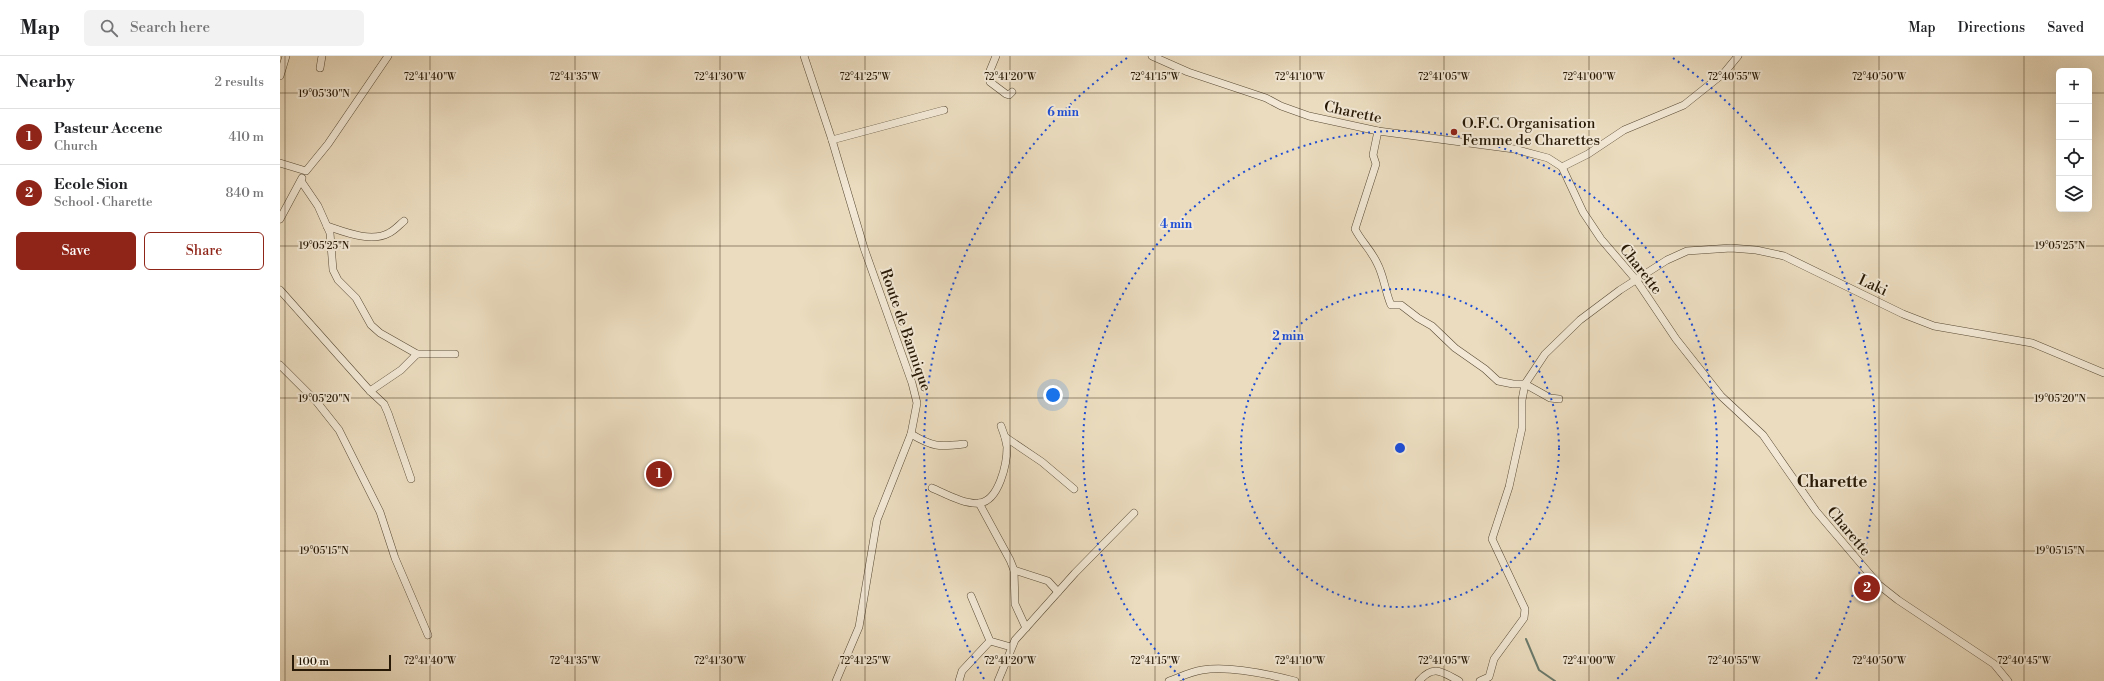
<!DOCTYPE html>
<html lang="en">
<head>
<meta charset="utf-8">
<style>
	:root { --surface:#fff; --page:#f2f2f2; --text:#202124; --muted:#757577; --line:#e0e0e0; --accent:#8f2418 }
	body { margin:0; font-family:"Libre Bodoni",serif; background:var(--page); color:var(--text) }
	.controls { position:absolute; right:12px; top:12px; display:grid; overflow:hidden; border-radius:6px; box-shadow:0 4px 16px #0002 }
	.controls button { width:36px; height:36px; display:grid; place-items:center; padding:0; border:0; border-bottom:1px solid var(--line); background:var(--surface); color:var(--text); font:20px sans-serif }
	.scale { position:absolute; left:12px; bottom:10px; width:99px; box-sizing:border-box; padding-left:4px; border:2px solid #271906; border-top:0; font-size:11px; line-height:14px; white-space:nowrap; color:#271906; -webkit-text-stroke:3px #f2e8d5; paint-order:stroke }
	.you { position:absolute; left:773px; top:339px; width:14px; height:14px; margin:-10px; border:3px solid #fff; border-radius:50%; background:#1a73e8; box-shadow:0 0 0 6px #1a73e833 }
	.badge { display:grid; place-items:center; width:26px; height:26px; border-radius:50%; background:var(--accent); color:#fff; font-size:13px; font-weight:700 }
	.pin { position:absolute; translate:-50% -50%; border:2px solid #fff; box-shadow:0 1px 4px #0006 }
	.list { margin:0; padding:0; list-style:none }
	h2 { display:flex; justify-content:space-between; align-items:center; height:52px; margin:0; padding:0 16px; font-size:17px }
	h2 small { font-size:13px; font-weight:400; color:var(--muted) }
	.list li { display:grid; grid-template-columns:26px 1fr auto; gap:12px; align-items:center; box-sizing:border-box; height:56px; padding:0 16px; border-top:1px solid var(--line) }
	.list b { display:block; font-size:15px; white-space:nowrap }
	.list p { margin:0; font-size:13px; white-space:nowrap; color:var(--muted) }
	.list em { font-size:13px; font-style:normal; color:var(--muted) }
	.actions { display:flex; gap:8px; padding:12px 16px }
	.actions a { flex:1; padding:9px 0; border:1px solid var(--accent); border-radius:6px; text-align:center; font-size:14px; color:var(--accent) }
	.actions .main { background:var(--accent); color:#fff }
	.icon { flex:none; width:22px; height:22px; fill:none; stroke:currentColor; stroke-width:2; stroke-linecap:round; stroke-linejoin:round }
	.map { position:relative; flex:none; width:1824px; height:625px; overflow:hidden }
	header { display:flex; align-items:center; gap:24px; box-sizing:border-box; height:56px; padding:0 20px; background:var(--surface); border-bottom:1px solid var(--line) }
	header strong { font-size:19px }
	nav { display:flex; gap:22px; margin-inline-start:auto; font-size:14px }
	.search { width:280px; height:36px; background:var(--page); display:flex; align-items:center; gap:10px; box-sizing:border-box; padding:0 14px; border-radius:6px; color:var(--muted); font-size:15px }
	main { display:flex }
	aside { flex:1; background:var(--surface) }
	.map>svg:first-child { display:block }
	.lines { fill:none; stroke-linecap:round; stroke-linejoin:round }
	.stream { stroke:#6b7b6d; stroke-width:2 }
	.minor-casing { stroke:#584a34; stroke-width:8 }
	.minor { stroke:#f2e8d5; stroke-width:7 }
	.ticks { fill:none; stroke:#271906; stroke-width:1; stroke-opacity:0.45 }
	.ring { fill:none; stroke:#1d4ed8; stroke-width:2; stroke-dasharray:2 4 }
	.poi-dot { fill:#8f2418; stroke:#f2e8d5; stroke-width:1.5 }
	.labels { text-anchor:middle; stroke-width:4; stroke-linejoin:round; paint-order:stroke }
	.street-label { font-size:15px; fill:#271906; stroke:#f2e8d5 }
	.poi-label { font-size:15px; fill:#271906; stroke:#f2e8d5; text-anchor:start }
	.quarter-label { font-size:17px; font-weight:bold; fill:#271906; stroke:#f2e8d5 }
	.ticks-label { font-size:10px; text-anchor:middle; fill:#271906; stroke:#f2e8d5; stroke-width:4; stroke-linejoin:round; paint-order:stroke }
	.centre { fill:#1d4ed8; stroke:#f2e8d5; stroke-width:2 }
	.ring-label { font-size:12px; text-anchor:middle; font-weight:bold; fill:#1d4ed8; stroke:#f2e8d5; stroke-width:4; stroke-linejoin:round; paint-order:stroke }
</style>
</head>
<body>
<header>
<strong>Map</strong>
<div class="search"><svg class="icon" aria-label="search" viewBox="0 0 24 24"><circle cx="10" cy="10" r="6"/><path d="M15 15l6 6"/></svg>Search here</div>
<nav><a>Map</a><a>Directions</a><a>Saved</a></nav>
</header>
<main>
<aside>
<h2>Nearby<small>2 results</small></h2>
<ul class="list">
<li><span class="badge">1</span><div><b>Pasteur Accene</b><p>Church</p></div><em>410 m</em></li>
<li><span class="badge">2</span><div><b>Ecole Sion</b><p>School · Charette</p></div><em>840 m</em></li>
</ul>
<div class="actions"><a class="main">Save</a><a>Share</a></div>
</aside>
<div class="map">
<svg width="1824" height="625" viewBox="0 0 1824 625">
	<rect width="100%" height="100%" fill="#ebdcbf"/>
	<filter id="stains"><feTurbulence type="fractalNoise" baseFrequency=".005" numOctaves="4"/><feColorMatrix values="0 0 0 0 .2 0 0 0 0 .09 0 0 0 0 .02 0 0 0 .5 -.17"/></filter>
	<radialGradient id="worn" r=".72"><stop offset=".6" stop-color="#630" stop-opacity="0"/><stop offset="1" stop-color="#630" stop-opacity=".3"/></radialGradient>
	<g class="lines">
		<path class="stream" d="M1246 583 1259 614 1275 625"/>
		<g class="minor-casing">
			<g id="minor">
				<path d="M524 0 552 84 584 192 632 327 637 347 631 378 597 464 579 571 556 625"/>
				<path d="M716 0 709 17 710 26 726 38 729 39 732 36"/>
				<path d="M872 0 908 16 986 42 1001 50 1029 60 1098 75 1234 93 1268 102 1282 111 1303 156 1321 183 1357 225 1396 283 1441 340 1483 379 1536 455 1599 529 1618 544 1714 608 1728 625"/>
				<path d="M40 12 42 0"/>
				<path d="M0 20 6 0"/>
				<path d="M1098 75 1093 99 1096 108 1075 173C1081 185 1091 194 1097 207 1104 220 1105 235 1111 249H1121L1138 262 1152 270 1175 292 1205 313 1218 325 1233 328H1245L1270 342 1279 343"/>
				<path d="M552 84 664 54"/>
				<path d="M0 107 26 115 48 88 108 0"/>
				<path d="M1282 111 1308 98 1344 74 1404 49 1444 17 1458 0"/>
				<path d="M21 125 38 150 50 177 53 214 58 224 76 242 91 269 100 277 137 298"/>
				<path d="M0 163 22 122"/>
				<path d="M47 170C65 176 91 187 109 177 115 174 119 169 124 165"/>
				<path d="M0 234 90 335 104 348 108 357 131 423"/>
				<path d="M0 309 36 345 59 374 100 456 115 502 148 579"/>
				<path d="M90 335 121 314 137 298H175"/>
				<path d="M631 378C653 391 658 391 684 388"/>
				<path d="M725 381 762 406 794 433"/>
				<path d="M652 432C666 438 685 449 700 447 719 444 727 408 727 391 726 384 724 377 721 370"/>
				<path d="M699 447 730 504 734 514 735 548 746 572"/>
				<path d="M734 514 768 525 778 536"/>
				<path d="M691 540 710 585 731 591"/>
				<path d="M679 625 682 615 710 585"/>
				<path d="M718 625 735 584 795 517 854 457"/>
				<path d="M889 625C900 621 910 616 922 614 949 609 988 618 1015 625"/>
				<path d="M1139 625C1154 608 1162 616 1179 625"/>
				<path d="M1200 625 1209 621 1214 603 1244 562 1245 553 1212 483 1229 431 1242 372V344L1245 328 1265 298 1300 264 1340 234 1387 204 1407 195 1451 192 1476 194 1504 200 1623 258 1654 270 1752 287 1824 317"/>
			</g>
		</g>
		<use href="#minor" class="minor"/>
	</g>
	<path class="ticks" d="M5 0V625M150 0V625M295 0V625M440 0V625M585 0V625M730 0V625M875 0V625M1020 0V625M1164 0V625M1309 0V625M1454 0V625M1599 0V625M1744 0V625M0 37H1779M1809 37H1824M0 190H1824M0 342H1824M0 495H1824"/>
	<g class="ring">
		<circle cx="1120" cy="392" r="159"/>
		<path d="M904 624A317 317 0 1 1 1336 624"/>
		<path d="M704 623A476 476 0 0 1 847 2M1393 2A476 476 0 0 1 1536 623"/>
	</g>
	<circle class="poi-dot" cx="1174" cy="76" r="4"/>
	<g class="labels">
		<g class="street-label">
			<text transform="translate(1073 56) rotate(12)" y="5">Charette</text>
			<text transform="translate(1361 213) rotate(52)" y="5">Charette</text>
			<text transform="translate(1593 229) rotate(25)" y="5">Laki</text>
			<text transform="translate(626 274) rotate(71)" y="5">Route de Bannique</text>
			<text transform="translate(1569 475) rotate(50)" y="5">Charette</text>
		</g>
		<g class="poi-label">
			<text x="1182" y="72">O.F.C. Organisation<tspan x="1182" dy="17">Femme de Charettes</tspan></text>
		</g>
		<g class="quarter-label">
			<text x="1552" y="431">Charette</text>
		</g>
	</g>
	<g class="ticks-label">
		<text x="150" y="24">72°41'40"W</text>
		<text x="295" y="24">72°41'35"W</text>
		<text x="440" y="24">72°41'30"W</text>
		<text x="585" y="24">72°41'25"W</text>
		<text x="730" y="24">72°41'20"W</text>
		<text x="875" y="24">72°41'15"W</text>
		<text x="1020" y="24">72°41'10"W</text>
		<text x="1164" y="24">72°41'05"W</text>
		<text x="1309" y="24">72°41'00"W</text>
		<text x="1454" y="24">72°40'55"W</text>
		<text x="1599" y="24">72°40'50"W</text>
		<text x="44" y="41">19°05'30"N</text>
		<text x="44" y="193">19°05'25"N</text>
		<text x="1780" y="193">19°05'25"N</text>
		<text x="44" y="346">19°05'20"N</text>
		<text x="1780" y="346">19°05'20"N</text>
		<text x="44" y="498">19°05'15"N</text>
		<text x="1780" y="498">19°05'15"N</text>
		<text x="150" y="608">72°41'40"W</text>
		<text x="295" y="608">72°41'35"W</text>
		<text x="440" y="608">72°41'30"W</text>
		<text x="585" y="608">72°41'25"W</text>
		<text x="730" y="608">72°41'20"W</text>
		<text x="875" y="608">72°41'15"W</text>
		<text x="1020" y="608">72°41'10"W</text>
		<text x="1164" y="608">72°41'05"W</text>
		<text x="1309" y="608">72°41'00"W</text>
		<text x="1454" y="608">72°40'55"W</text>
		<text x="1599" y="608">72°40'50"W</text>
		<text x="1744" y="608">72°40'45"W</text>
	</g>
	<circle cx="1120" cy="392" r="6" class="centre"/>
	<g class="ring-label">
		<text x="783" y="60">6 min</text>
		<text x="896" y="172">4 min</text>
		<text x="1008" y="284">2 min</text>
	</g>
	<rect width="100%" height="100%" filter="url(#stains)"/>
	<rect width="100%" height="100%" fill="url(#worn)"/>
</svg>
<div class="controls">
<button>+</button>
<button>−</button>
<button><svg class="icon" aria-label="locate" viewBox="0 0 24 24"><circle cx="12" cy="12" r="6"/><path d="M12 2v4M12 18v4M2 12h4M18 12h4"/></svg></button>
<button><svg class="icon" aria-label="layers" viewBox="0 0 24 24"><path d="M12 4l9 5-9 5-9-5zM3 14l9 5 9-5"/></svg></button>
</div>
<div class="scale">100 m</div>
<div class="you"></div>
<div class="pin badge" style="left:379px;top:418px">1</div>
<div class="pin badge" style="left:1587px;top:532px">2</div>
</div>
</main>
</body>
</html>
